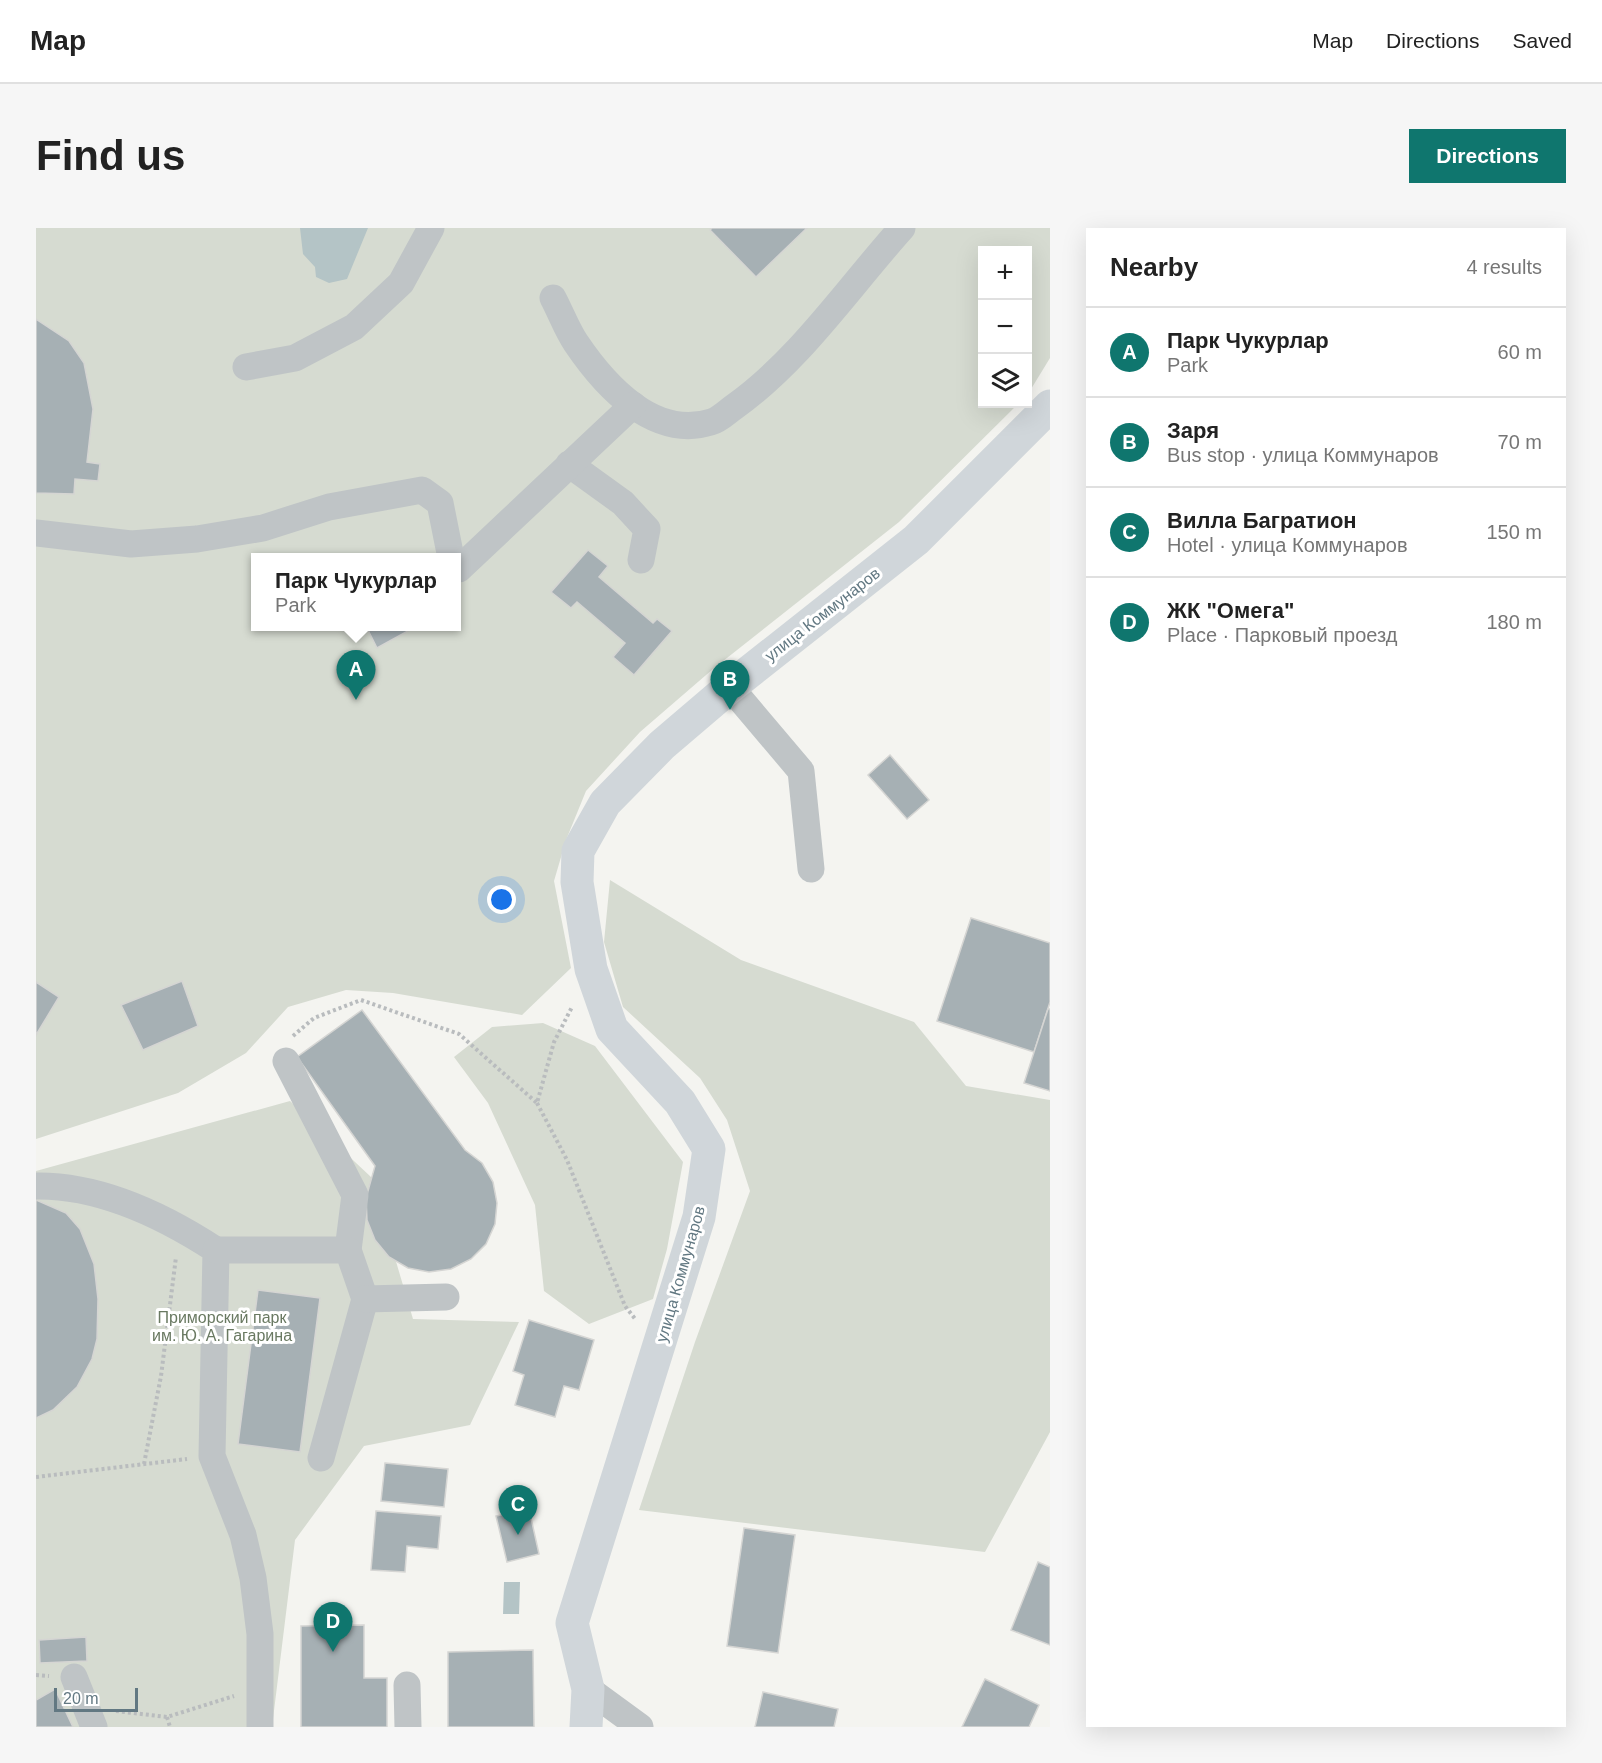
<!DOCTYPE html>
<html lang="en">
<head>
<meta charset="utf-8">
<style>
	:root { --surface:#fff; --page:#f6f6f6; --text:#222; --muted:#767676; --line:#e0e0e0; --accent:#0f766e }
	body { margin:0; font-family:Arial,sans-serif; background:var(--page); color:var(--text) }
	.controls { position:absolute; right:18px; top:18px; display:grid; overflow:hidden; border-radius:0px; box-shadow:0 6px 24px #0002 }
	.controls button { width:54px; height:54px; display:grid; place-items:center; padding:0; border:0; border-bottom:2px solid var(--line); background:var(--surface); color:var(--text); font:30px sans-serif }
	.scale { position:absolute; left:18px; bottom:15px; width:84px; box-sizing:border-box; padding-left:6px; border:3px solid #627882; border-top:0; font-size:16px; line-height:21px; white-space:nowrap; color:#627882; -webkit-text-stroke:4px #fff; paint-order:stroke }
	.you { position:absolute; left:466px; top:672px; width:21px; height:21px; margin:-15px; border:4px solid #fff; border-radius:50%; background:#1a73e8; box-shadow:0 0 0 9px #1a73e833 }
	.badge { display:grid; place-items:center; width:39px; height:39px; border-radius:50%; background:var(--accent); color:#fff; font-size:20px; font-weight:700 }
	.pin { position:absolute; translate:-50% -50px; filter:drop-shadow(0 2px 3px #0008) }
	.pin::after { content:''; position:absolute; top:32px; width:21px; height:18px; background:inherit; clip-path:polygon(0 0,100% 0,50% 100%) }
	.popup { position:absolute; left:215px; top:325px; width:210px; height:78px; box-sizing:border-box; display:grid; place-content:center; border-radius:0px; background:var(--surface); filter:drop-shadow(0 2px 4px #0005); font-size:20px; white-space:nowrap; color:var(--muted) }
	.popup b { font-size:22px; color:var(--text) }
	.popup::after { content:''; position:absolute; left:50%; top:100%; margin-left:-12px; border:12px solid transparent; border-top-color:var(--surface) }
	.list { margin:0; padding:0; list-style:none }
	h2 { display:flex; justify-content:space-between; align-items:center; height:78px; margin:0; padding:0 24px; font-size:26px }
	h2 small { font-size:20px; font-weight:400; color:var(--muted) }
	.list li { display:grid; grid-template-columns:39px 1fr auto; gap:18px; align-items:center; box-sizing:border-box; height:90px; padding:0 24px; border-top:2px solid var(--line) }
	.list b { display:block; font-size:22px; white-space:nowrap }
	.list p { margin:0; font-size:20px; white-space:nowrap; color:var(--muted) }
	.list em { font-size:20px; font-style:normal; color:var(--muted) }
	.icon { flex:none; width:33px; height:33px; fill:none; stroke:currentColor; stroke-width:2; stroke-linecap:round; stroke-linejoin:round }
	.map { position:relative; flex:none; width:1014px; height:1499px; overflow:hidden; border-radius:0px }
	header { display:flex; align-items:center; gap:36px; box-sizing:border-box; height:84px; padding:0 30px; background:var(--surface); border-bottom:2px solid var(--line) }
	header strong { font-size:28px }
	nav { display:flex; gap:33px; margin-inline-start:auto; font-size:21px }
	.intro { display:flex; align-items:center; justify-content:space-between; box-sizing:border-box; height:144px; padding:0 36px }
	h1 { margin:0; font-size:42px }
	.button { padding:15px 27px; border-radius:0px; background:var(--accent); color:#fff; font-size:21px; font-weight:700 }
	main { display:flex; gap:36px; padding:0 36px }
	aside { flex:1; background:var(--surface); border-radius:0px; box-shadow:0 6px 24px #0002 }
	.map>svg:first-child { display:block }
	.green { fill:#d6dbd1; fill-rule:evenodd }
	.water { fill:#b4c4c6 }
	.building { fill:#a6b0b4; stroke:#d5d5d3; stroke-width:1.5 }
	.lines { fill:none; stroke-linecap:round; stroke-linejoin:round }
	.path { stroke:#b9bcbe; stroke-width:4; stroke-dasharray:3 3; stroke-linecap:butt }
	.minor { stroke:#bfc4c6; stroke-width:27 }
	.major { stroke:#d0d6da; stroke-width:33 }
	.labels { text-anchor:middle; stroke-width:6; stroke-linejoin:round; paint-order:stroke }
	.street-label { font-size:16px; fill:#627882; stroke:#fff }
	.park-label { font-size:16px; fill:#697961; stroke:#fff }
</style>
</head>
<body>
<header>
<strong>Map</strong>
<nav><a>Map</a><a>Directions</a><a>Saved</a></nav>
</header>
<div class="intro"><h1>Find us</h1><a class="button">Directions</a></div>
<main>
<div class="map">
<svg width="1014" height="1499" viewBox="0 0 1014 1499">
	<rect width="100%" height="100%" fill="#f4f4f0"/>
	<g class="green">
		<path d="M0 0H1014V130L992 166V22H946V176H982L863 294 677 441 604 504 550 563 530 612 518 653 535 740 486 787 357 765 310 762 252 779 210 825 142 865 0 911ZM220 330H421V398H220Z"/>
		<path d="M574 652 705 732 878 794 930 858 1014 872V1204L949 1324 603 1282 659 1114 714 963 691 892 664 850 587 779 568 714Z"/>
		<path d="M507 795 559 818 647 934 631 1021 617 1071 553 1096 508 1063 499 977 452 875 418 829 456 799Z"/>
		<path d="M254 873 335 949 377 1091 483 1094 434 1197 328 1218 259 1312 236 1499H0V943Z"/>
	</g>
	<g class="water">
		<path d="M264 0H332L311 51 293 55 280 49 279 39 267 26Z"/>
		<path d="M468 1354H484L483 1386H467Z"/>
	</g>
	<g class="building">
		<path d="M676 0H771L720 49 674 2Z"/>
		<path d="M0 91 33 113 48 135 57 181 51 234 64 236 62 253 39 251 38 266 0 265Z"/>
		<path d="M552 322 572 338 563 349 617 395 621 391 636 403 598 447 577 429 589 415 541 374 535 380 515 364Z"/>
		<path d="M330 398H381L341 420Z"/>
		<path d="M854 527 893 572 871 591 832 547Z"/>
		<path d="M935 690 1014 715V774L998 824 901 793Z"/>
		<path d="M146 753 162 798 107 822 85 777Z"/>
		<path d="M0 754 23 769 0 807Z"/>
		<path d="M1012 781H1014V863L988 855Z"/>
		<path d="M326 782 429 922 446 935 457 954 461 975 459 996 450 1016 435 1031 415 1041 393 1044 372 1040 353 1029 339 1012 331 992 330 970 339 938 261 829Z"/>
		<path d="M0 972 30 985 44 1001 58 1036 62 1071 61 1111 56 1131 41 1159 17 1182 0 1190Z"/>
		<path d="M222 1062 284 1070 264 1224 202 1216Z"/>
		<path d="M493 1092 558 1112 543 1162 528 1158 519 1189 479 1177 488 1147 477 1143Z"/>
		<path d="M349 1235 412 1241 408 1279 345 1273Z"/>
		<path d="M493 1281 503 1326 471 1334 460 1288Z"/>
		<path d="M340 1283 405 1288 402 1321 371 1318 369 1344 335 1342Z"/>
		<path d="M708 1300 759 1307 742 1425 691 1418Z"/>
		<path d="M1002 1334 1014 1339V1417L975 1402Z"/>
		<path d="M328 1397V1450H351V1499H265V1398Z"/>
		<path d="M50 1409 51 1433 4 1435 3 1412Z"/>
		<path d="M497 1422 498 1499H412V1424Z"/>
		<path d="M949 1451 1003 1477 993 1499H926Z"/>
		<path d="M19 1461 37 1499H0V1472Z"/>
		<path d="M727 1464 802 1481 798 1499H719Z"/>
	</g>
	<g class="lines">
		<g class="path">
			<path d="M257 808 278 790 325 772 423 806 501 875 518 814 536 779"/>
			<path d="M501 875 531 932 589 1078 600 1092"/>
			<path d="M108 1236 125 1148 140 1029"/>
			<path d="M0 1249 151 1231"/>
			<path d="M0 1447 13 1448"/>
			<path d="M80 1483 131 1489 198 1468"/>
			<path d="M131 1489 134 1499"/>
		</g>
		<g class="minor">
			<path d="M517 70C525 85 531 102 540 115 569 158 618 212 675 194 683 192 691 184 698 179 764 132 812 60 866 0"/>
			<path d="M210 139 259 130 318 99 365 55 395 0"/>
			<path d="M533 236 587 275 611 301 605 332"/>
			<path d="M0 305 95 316 161 311 227 300 293 279 386 262 404 275 415 330"/>
			<path d="M421 338 423 341 597 177"/>
			<path d="M694 459 765 543 775 641"/>
			<path d="M250 833 319 967 312 1022"/>
			<path d="M0 958C63 957 128 988 180 1022L176 1228 207 1307 217 1350 224 1406V1499"/>
			<path d="M180 1022H312L329 1071 285 1230"/>
			<path d="M329 1071 410 1069"/>
			<path d="M38 1449 58 1499"/>
			<path d="M371 1457 372 1499"/>
			<path d="M552 1461 604 1499"/>
		</g>
		<path class="major" d="M550 1499 552 1461 536 1395 663 989 673 921 644 874 576 801 555 741 541 654 542 623 569 575 626 517 694 459 880 312 1014 178"/>
	</g>
	<g class="labels">
		<g class="street-label">
			<text transform="translate(786 386) rotate(-38)" y="6">улица Коммунаров</text>
			<text transform="translate(644 1046) rotate(-74)" y="6">улица Коммунаров</text>
		</g>
		<g class="park-label">
			<text x="186" y="1095">Приморский парк<tspan x="186" dy="18">им. Ю. А. Гагарина</tspan></text>
		</g>
	</g>
</svg>
<div class="controls">
<button>+</button>
<button>−</button>
<button><svg class="icon" aria-label="layers" viewBox="0 0 24 24"><path d="M12 4l9 5-9 5-9-5zM3 14l9 5 9-5"/></svg></button>
</div>
<div class="scale">20 m</div>
<div class="you"></div>
<div class="pin badge" style="left:320px;top:472px">A</div>
<div class="popup"><b>Парк Чукурлар</b>Park</div>
<div class="pin badge" style="left:694px;top:482px">B</div>
<div class="pin badge" style="left:482px;top:1307px">C</div>
<div class="pin badge" style="left:297px;top:1424px">D</div>
</div>
<aside>
<h2>Nearby<small>4 results</small></h2>
<ul class="list">
<li><span class="badge">A</span><div><b>Парк Чукурлар</b><p>Park</p></div><em>60 m</em></li>
<li><span class="badge">B</span><div><b>Заря</b><p>Bus stop · улица Коммунаров</p></div><em>70 m</em></li>
<li><span class="badge">C</span><div><b>Вилла Багратион</b><p>Hotel · улица Коммунаров</p></div><em>150 m</em></li>
<li><span class="badge">D</span><div><b>ЖК &quot;Омега&quot;</b><p>Place · Парковый проезд</p></div><em>180 m</em></li>
</ul>
</aside>
</main>
</body>
</html>
